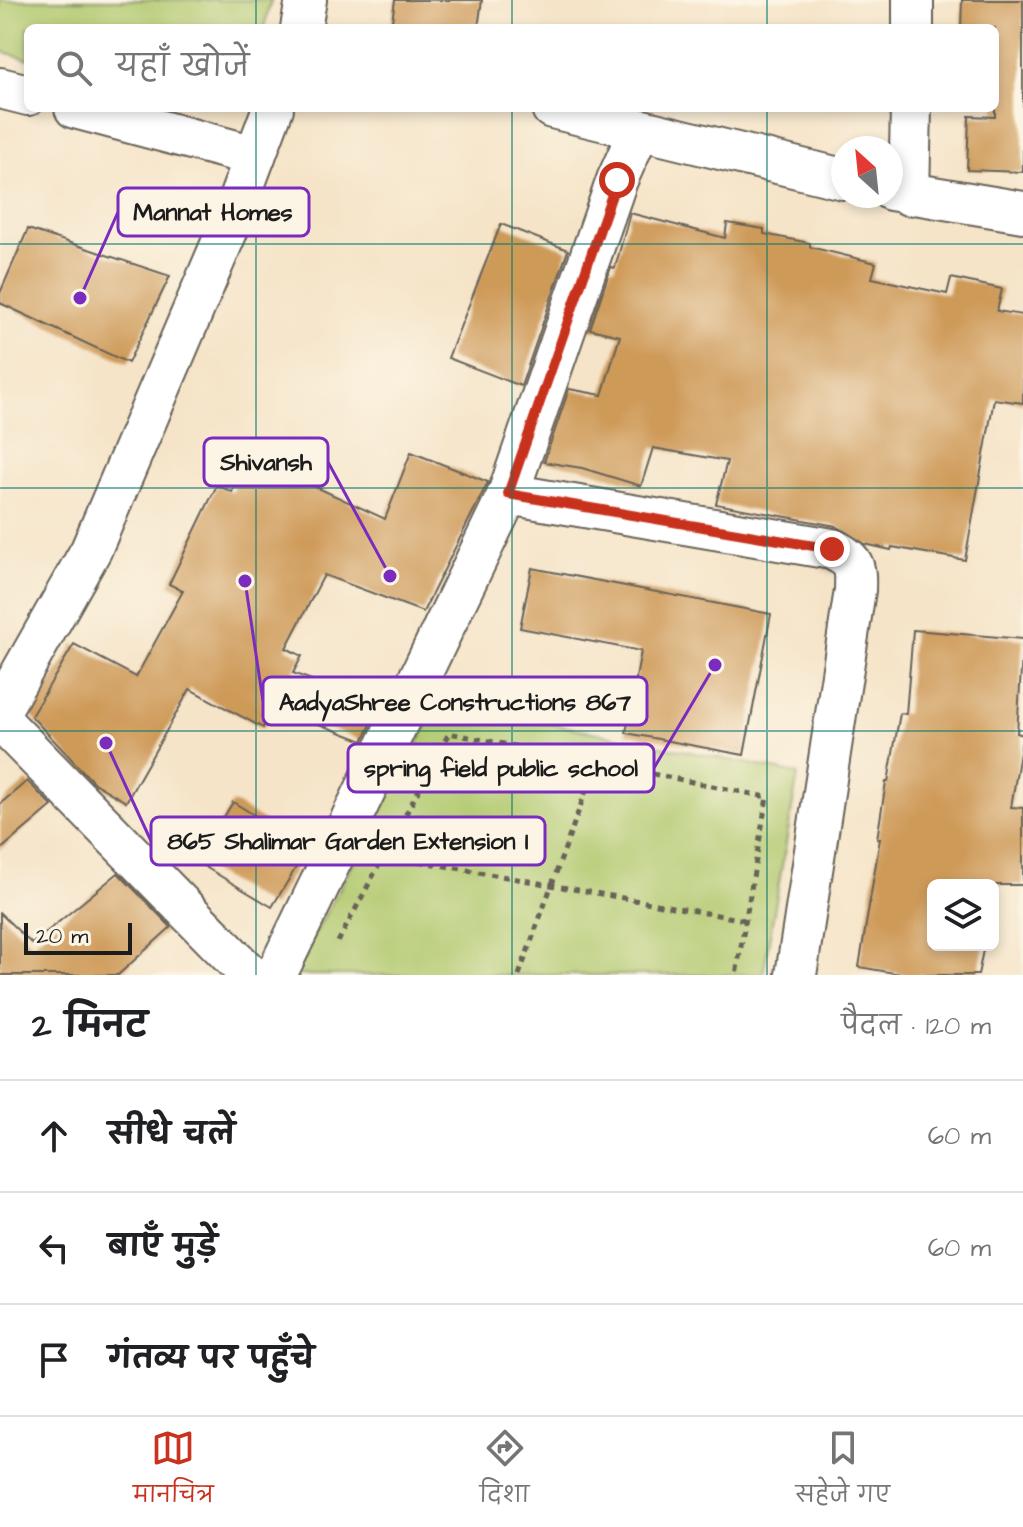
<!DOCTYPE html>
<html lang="hi">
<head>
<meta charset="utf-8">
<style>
	:root { --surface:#fff; --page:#f6f6f6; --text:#202124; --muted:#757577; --line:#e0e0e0; --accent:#c8321e }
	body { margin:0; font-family:"Architects Daughter","Playpen Sans Deva",sans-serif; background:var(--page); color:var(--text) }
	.controls { position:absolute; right:24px; bottom:24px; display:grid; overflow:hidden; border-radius:12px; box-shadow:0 4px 12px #0003 }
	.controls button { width:72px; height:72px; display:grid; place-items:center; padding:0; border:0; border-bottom:2px solid var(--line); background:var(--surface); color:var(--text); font:40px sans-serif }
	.compass { position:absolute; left:831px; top:136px; width:72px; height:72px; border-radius:50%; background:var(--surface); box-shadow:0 4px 12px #0003; rotate:333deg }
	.scale { position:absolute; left:24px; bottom:20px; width:108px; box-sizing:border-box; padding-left:8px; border:4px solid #1c1c1c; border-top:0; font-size:22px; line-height:28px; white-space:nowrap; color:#1c1c1c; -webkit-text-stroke:6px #fcf5e5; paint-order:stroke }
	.stop { position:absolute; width:24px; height:24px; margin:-18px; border:6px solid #c8321e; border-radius:50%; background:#fff }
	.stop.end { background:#c8321e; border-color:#fff; box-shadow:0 2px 8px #0008 }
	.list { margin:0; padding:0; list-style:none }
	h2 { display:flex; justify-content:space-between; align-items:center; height:104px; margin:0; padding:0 32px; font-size:34px }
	h2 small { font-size:26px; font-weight:400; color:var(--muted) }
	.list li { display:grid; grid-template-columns:52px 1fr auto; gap:24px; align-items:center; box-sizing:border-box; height:112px; padding:0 32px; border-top:2px solid var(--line) }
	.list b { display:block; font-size:30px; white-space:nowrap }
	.list em { font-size:26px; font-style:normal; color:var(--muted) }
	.icon { flex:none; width:44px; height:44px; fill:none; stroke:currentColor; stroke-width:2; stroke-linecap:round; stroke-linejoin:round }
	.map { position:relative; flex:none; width:1023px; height:975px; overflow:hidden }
	.search { position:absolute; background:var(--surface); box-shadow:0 4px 12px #0003; left:24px; right:24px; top:24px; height:88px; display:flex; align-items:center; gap:20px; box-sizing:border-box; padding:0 28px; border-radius:12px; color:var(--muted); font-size:30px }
	.sheet { height:440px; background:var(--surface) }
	nav { display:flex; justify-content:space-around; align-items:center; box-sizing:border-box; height:112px; border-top:2px solid var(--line); background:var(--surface); font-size:22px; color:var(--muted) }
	nav a { display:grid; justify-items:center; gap:4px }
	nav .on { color:var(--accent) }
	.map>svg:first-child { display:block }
	.green { fill:#b1c96e; stroke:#667245; stroke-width:2 }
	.building { fill:#ce9a59 }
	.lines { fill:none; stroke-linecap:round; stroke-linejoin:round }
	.minor-casing { stroke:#686258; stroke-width:44 }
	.path { stroke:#686258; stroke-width:5; stroke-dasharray:6 6; stroke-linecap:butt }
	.minor { stroke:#fff; stroke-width:40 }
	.route { stroke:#c8321e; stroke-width:10 }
	.grid { fill:none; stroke:#0f766e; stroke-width:2; stroke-opacity:0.55 }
	.leader { fill:none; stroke:#7b2cbf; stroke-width:3 }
	.callout-dot { fill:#7b2cbf; stroke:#fcf5e5; stroke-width:3 }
	.callout { fill:#fcf5e5; stroke:#7b2cbf; stroke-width:3 }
	.callout-label { font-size:24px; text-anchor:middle; font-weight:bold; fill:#1c1c1c }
</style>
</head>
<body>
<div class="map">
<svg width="1023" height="975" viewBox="0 0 1023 975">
	<rect width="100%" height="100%" fill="#fcf5e5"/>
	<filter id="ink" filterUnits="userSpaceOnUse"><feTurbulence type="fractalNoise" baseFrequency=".0125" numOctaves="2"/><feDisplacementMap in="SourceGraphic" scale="16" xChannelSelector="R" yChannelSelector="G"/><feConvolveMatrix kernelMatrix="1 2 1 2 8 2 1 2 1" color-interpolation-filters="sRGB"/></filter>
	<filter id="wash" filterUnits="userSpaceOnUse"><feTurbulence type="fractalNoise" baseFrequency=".006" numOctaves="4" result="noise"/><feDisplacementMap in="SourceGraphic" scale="32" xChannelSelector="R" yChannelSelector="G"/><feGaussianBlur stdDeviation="1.8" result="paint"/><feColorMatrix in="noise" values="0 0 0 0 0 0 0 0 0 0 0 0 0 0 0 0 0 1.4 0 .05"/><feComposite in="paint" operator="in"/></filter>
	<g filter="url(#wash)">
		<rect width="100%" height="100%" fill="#f5e4c8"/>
		<g class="green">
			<path d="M0 0H271L264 28H28V59L0 51Z"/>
			<path d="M440 701 798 774 763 975H293Z"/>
		</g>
		<g id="blocks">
			<g class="building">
				<path d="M395 0H482L478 28H391Z"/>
				<path d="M962 0H1023V172L967 170 969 116 995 117V28H961Z"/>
				<path d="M630 213 725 238 727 223 764 229V234L810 243V247L876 263 872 278 947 294 951 278 1002 289 997 311 1023 315V403L994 399 965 560 892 547 891 550 865 544 836 526 716 504 727 461 653 448 641 486 582 468 544 462 569 389 602 395 620 336 590 329 611 267 615 268Z"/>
				<path d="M501 224 568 250 521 386 448 358Z"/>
				<path d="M28 229 170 276 128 363 0 303V293Z"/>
				<path d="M411 452 488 482 423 612 324 575 286 648 302 656 293 673 380 706 363 741 274 707 263 728 190 689 126 802 94 783 31 716 74 644 136 677 183 591 169 584 217 485 232 492 249 456 385 519Z"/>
				<path d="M532 568 771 614 744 755 626 733 641 651 520 628Z"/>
				<path d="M913 630 1023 639 1017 733 1023 735 1011 807 1023 808V885H933V945H984L978 975H906L859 967 880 839H877L886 782H888L900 713 906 714Z"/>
				<path d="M27 781 52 806 0 850V804Z"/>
				<path d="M233 802 308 848 272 907 197 862Z"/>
				<path d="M118 873 171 927 118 975H0V913L32 944Z"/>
			</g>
		</g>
	</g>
	<g filter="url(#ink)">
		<use href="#blocks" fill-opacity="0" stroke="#686258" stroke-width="2"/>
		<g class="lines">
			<g class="minor-casing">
				<g id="minor">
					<path d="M301 28 306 0"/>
					<path d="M913 28V0"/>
					<path d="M0 88 28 95"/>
					<path d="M75 108 255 156"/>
					<path d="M552 108 843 179"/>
					<path d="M891 190 1023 212"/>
					<path d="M909 195 911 108"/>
					<path d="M508 494 832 549C854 560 856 565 855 590L796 975"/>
					<path d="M0 711 91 550 227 231 273 108"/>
					<path d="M0 720 250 975"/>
					<path d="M276 975 508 494 617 180 639 131"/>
				</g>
			</g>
			<g class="path">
				<path d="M384 855 745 920"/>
				<path d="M338 942 449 733 767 797 736 975"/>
				<path d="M519 975 596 763"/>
			</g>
			<use href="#minor" class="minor"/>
		</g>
	</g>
	<g class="lines" filter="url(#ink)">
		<path class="route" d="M617 180 508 494 832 549"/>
	</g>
	<path class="grid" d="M256 0V28M512 0V28M767 0V28M256 108V975M512 108V975M767 108V975M0 244H1023M0 488H1023M0 731H1023"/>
	<path class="leader" d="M80 298L118 212M390 576L328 462M245 581L263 701M715 665L654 768M106 743L151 841"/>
	<g class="callout-dot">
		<circle cx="80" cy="298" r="8"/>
		<circle cx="390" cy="576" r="8"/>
		<circle cx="245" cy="581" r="8"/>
		<circle cx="715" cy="665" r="8"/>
		<circle cx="106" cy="743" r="8"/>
	</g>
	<g class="callout">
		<rect x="118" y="188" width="191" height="48" rx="8"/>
		<rect x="204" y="438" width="124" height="48" rx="8"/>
		<rect x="263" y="677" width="384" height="48" rx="8"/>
		<rect x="348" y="744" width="306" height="48" rx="8"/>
		<rect x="151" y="817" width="394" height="48" rx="8"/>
	</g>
	<g class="callout-label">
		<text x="213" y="220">Mannat Homes</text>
		<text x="266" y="470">Shivansh</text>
		<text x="455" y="710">AadyaShree Constructions 867</text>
		<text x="501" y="776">spring field public school</text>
		<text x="348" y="849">865 Shalimar Garden Extension I</text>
	</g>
</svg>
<div class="controls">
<button><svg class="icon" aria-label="layers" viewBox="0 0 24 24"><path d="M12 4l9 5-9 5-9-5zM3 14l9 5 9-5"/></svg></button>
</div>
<svg class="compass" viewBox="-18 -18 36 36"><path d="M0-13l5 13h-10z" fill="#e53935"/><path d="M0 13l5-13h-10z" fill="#757577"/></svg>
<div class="scale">20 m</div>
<div class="stop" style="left:617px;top:180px"></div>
<div class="stop end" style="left:832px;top:549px"></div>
<div class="search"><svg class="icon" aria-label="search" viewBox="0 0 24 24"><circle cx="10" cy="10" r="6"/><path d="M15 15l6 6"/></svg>यहाँ खोजें</div>
</div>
<section class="sheet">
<h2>2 मिनट<small>पैदल · 120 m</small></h2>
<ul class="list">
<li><svg class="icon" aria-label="ahead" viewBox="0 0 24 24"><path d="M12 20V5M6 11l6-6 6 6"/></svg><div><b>सीधे चलें</b></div><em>60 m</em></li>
<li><svg class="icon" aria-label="left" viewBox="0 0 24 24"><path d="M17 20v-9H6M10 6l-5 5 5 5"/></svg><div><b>बाएँ मुड़ें</b></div><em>60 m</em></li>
<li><svg class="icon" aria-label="arrive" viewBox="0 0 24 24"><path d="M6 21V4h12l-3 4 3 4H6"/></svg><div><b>गंतव्य पर पहुँचे</b></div></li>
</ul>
</section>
<nav>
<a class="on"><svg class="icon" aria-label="map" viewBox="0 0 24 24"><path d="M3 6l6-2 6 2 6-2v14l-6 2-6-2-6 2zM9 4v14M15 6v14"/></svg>मानचित्र</a>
<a><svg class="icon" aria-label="directions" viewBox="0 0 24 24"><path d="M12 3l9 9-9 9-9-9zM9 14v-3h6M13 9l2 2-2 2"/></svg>दिशा</a>
<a><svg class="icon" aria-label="saved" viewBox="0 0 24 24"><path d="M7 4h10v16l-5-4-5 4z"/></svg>सहेजे गए</a>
</nav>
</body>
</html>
